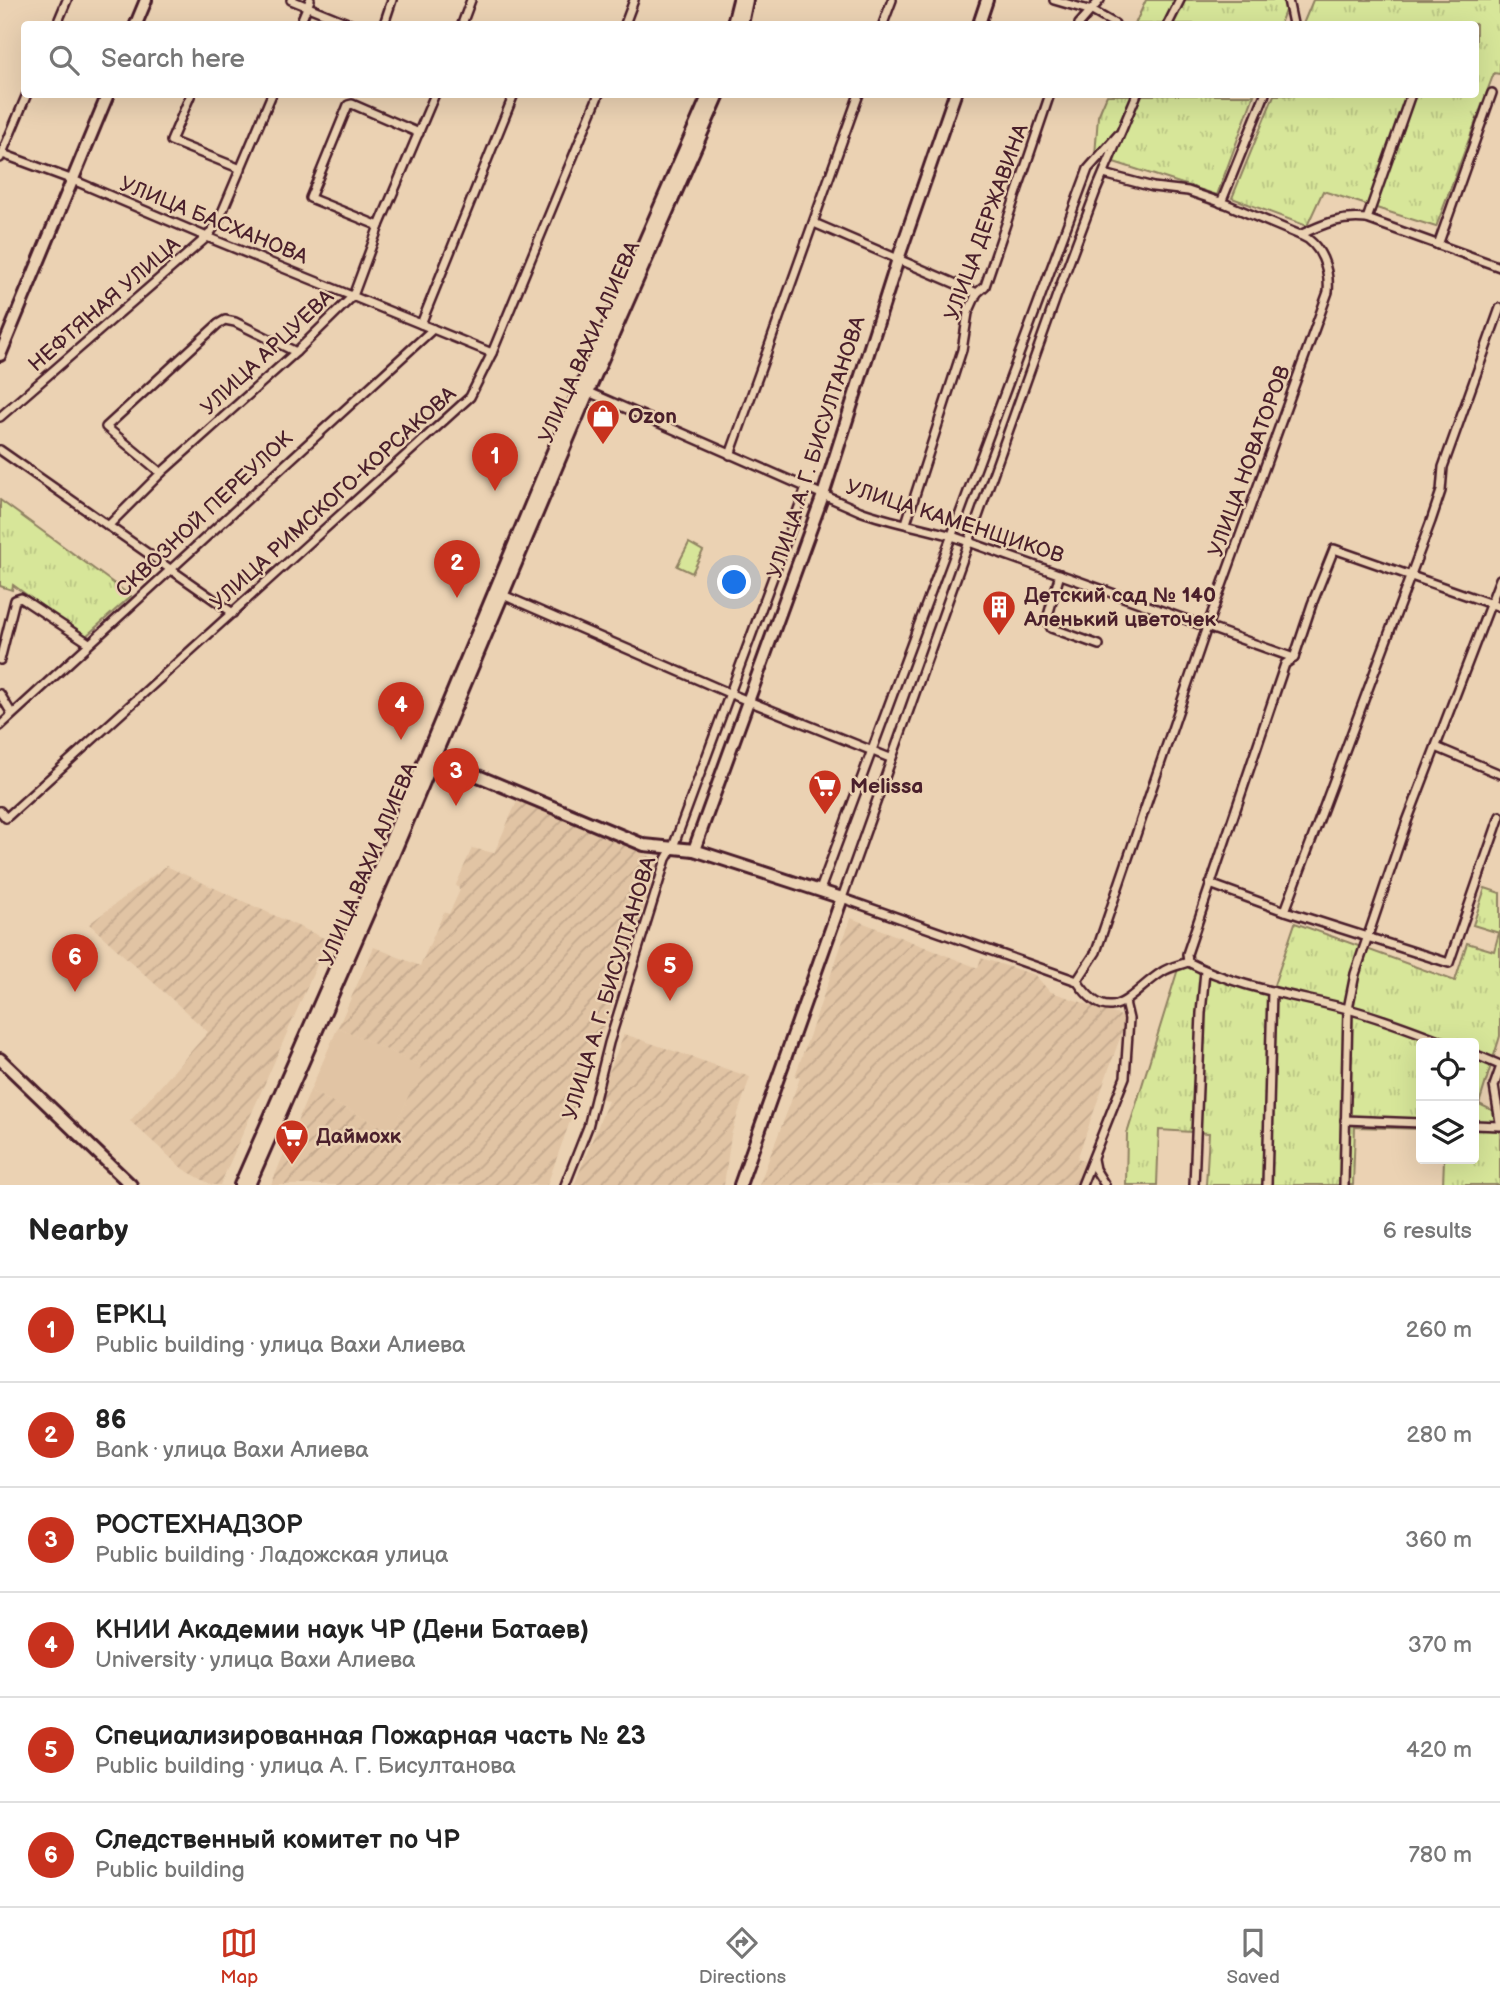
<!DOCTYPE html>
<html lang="en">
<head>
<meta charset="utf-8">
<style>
	:root { --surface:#fff; --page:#f2f2f2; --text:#222; --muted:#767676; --line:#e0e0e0; --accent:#c8321e }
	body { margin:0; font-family:"Balsamiq Sans",sans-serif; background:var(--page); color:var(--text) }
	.controls { position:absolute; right:21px; bottom:21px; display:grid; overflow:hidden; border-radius:7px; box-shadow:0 7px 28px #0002 }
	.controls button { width:63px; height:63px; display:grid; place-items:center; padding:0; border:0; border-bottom:2px solid var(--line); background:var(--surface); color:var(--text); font:35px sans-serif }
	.you { position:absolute; left:735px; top:583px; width:24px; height:24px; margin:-18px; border:5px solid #fff; border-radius:50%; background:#1a73e8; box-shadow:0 0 0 10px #1a73e833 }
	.badge { display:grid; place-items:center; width:46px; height:46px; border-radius:50%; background:var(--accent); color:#fff; font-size:23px; font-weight:700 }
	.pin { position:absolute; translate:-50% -58px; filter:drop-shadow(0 2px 4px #0008) }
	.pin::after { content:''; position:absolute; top:37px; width:24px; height:21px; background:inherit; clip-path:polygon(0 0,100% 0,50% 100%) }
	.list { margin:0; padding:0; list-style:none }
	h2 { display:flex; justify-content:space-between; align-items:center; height:91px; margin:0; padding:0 28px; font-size:30px }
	h2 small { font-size:23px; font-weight:400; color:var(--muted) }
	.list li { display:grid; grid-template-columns:46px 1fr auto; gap:21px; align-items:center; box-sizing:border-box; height:105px; padding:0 28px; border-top:2px solid var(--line) }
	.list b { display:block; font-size:26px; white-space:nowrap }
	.list p { margin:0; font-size:23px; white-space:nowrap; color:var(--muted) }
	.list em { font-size:23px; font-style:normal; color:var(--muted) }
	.icon { flex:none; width:38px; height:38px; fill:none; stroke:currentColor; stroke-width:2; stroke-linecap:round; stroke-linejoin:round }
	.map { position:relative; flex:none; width:1500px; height:1185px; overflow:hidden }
	.search { position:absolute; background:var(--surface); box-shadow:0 7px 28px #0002; left:21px; right:21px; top:21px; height:77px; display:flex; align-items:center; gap:18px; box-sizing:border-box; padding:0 24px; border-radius:7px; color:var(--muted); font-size:26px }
	.sheet { height:721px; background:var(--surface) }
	nav { display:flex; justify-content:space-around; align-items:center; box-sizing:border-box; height:98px; border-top:2px solid var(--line); background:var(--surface); font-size:19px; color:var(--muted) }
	nav a { display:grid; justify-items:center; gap:4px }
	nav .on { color:var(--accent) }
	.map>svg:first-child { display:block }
	.built { fill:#e1c4a4 }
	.industrial { fill:url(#industrial-furrows) }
	.grass { fill:url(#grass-tufts); stroke:#908262; stroke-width:2 }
	.pitch { fill:#d7e699; stroke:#908262; stroke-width:2 }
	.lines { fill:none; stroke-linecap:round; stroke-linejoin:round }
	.street-casing { stroke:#4a1f2b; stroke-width:12 }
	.secondary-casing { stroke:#4a1f2b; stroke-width:16 }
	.street { stroke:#ebd2b3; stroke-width:7 }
	.secondary { stroke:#ebd2b3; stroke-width:10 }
	.labels { text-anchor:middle; stroke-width:5; stroke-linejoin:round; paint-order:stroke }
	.street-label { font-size:21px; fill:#4a1f2b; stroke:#ebd2b3 }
	.poi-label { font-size:21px; font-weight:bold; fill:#4a1f2b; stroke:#ebd2b3; text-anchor:start }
</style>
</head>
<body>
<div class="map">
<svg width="1500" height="1185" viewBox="0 0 1500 1185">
	<defs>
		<pattern id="industrial-furrows" width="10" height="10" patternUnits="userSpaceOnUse" patternTransform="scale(1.75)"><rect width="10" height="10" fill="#e1c4a4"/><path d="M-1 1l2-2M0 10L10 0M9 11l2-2" fill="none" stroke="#c3a88d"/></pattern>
		<pattern id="grass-tufts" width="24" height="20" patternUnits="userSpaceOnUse" patternTransform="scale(1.75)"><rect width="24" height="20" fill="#d7e699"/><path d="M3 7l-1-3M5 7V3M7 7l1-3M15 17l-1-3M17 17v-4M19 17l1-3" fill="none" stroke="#bac584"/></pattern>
	</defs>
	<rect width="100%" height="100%" fill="#ebd2b3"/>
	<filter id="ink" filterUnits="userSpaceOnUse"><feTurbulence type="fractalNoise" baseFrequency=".0143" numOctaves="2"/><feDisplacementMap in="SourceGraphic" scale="14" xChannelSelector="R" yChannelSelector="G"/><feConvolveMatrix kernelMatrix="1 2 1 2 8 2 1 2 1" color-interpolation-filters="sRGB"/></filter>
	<g filter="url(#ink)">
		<path class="built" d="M338 1027 422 1066 393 1132 310 1091Z"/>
		<g class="industrial">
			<path d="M519 797 656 859 658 864 622 977 547 1185H271L310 1091 393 1132 421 1066 338 1027 374 947 420 966 444 912 449 914 460 890 456 885 472 848 494 853Z"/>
			<path d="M166 866 326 939 316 967 220 1185H212L183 1169 130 1121 208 1032 89 924Z"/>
			<path d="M851 918 978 968 981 958 1035 975 1049 991 1127 1018 1077 1159 1084 1161 1079 1185H759L800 1078 795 1076Z"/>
			<path d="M624 1034 750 1077 731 1135 724 1185H574L608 1101 599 1097Z"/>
		</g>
		<g class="grass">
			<path d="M1146 0H1289L1280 24H1135Z"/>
			<path d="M1313 0H1500V74L1494 73 1436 227 1323 191 1307 226 1232 198 1274 95 1476 94V24H1303Z"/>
			<path d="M1107 95H1254L1217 195 1095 156 1098 116Z"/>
			<path d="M0 500 131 596 85 637 13 585 12 590 0 586Z"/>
			<path d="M1485 888 1500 893V1036L1479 1104 1500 1114V1185H1443L1444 1159H1474V1043H1421V1129L1355 1127 1353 1185H1206L1209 1133 1159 1130 1157 1185H1126L1127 1134 1182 956 1272 991 1295 923 1455 981 1467 943 1494 951 1499 933 1473 925Z"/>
		</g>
		<path class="pitch" d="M689 543 703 551 692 573 677 566Z"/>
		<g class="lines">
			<g class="street-casing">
				<g id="street">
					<path d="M291 0 350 24"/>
					<path d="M1054 0 1092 11 1115 24"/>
					<path d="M1288 0 1293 24"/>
					<path d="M57 24 67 0"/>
					<path d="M300 24 310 0"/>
					<path d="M384 24 392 0"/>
					<path d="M462 24 471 0"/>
					<path d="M625 24 634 0"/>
					<path d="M883 24 892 0"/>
					<path d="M1079 24 1100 0"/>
					<path d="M1168 24 1180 0"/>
					<path d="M191 94 171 141 241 169"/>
					<path d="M1137 94 1096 191 1057 295 842 898 1077 981C1111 1032 1129 993 1162 972 1169 967 1180 965 1188 962 1236 987 1292 995 1344 1008 1379 1017 1413 1030 1446 1043"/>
					<path d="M0 153 73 180 207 237 492 353"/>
					<path d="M0 158 27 94"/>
					<path d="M1104 174 1153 187 1188 191 1226 204 1300 235C1323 224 1341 216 1367 219L1500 267"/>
					<path d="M1221 203 1265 94"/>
					<path d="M1367 219 1411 94"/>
					<path d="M814 223 977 293"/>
					<path d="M379 226 310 198 348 105 352 104 419 133"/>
					<path d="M1438 245 1492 93"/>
					<path d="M421 324 514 94"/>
					<path d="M584 390 860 511C890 522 921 527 952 536L1294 658"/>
					<path d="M0 417 207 237 218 222 272 94"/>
					<path d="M0 450 233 613"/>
					<path d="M730 455 859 94"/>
					<path d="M161 473 106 427 218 324 225 320 235 322 296 352"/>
					<path d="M906 523 962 350 968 313 977 293 985 286 1050 94"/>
					<path d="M108 526 161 473 296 352 353 296 379 226 435 94"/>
					<path d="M1060 574 1047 619 1051 628 1099 645"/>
					<path d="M503 595 731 694 890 758"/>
					<path d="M0 660 15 600 21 598 89 643"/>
					<path d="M0 694 12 714"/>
					<path d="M0 726 433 329"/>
					<path d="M1436 747 1500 774"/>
					<path d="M0 811 6 818 470 397 492 353 599 94"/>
					<path d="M1210 884 1279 909 1449 963 1500 816"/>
					<path d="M820 890 1088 169 1118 135"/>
					<path d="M1285 911 1431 521 1441 491 1443 467 1500 308"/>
					<path d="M1188 962 1187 954 1285 664 1294 658 1312 604 1334 549 1500 607"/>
					<path d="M1077 981 1096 952 1207 627 1328 292C1330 270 1321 243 1300 235"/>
					<path d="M1474 1054 1500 1065"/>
					<path d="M1500 1069 1494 1086 1500 1122"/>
					<path d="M1345 1120 1421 1123"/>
					<path d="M1474 1125 1500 1126"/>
					<path d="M1093 1159 1095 1169 1105 1185"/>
					<path d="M565 1185 588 1127 609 1043 666 859 673 847 806 488"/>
					<path d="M1082 1185 1125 1077 1129 1019 1125 1002"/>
					<path d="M1194 1185 1201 1013 1205 971"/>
					<path d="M1267 1185 1272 991"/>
					<path d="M1344 1185 1348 1009 1355 974 1406 824 1500 579"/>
				</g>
			</g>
			<g class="secondary-casing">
				<g id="secondary">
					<path d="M136 24 146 0"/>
					<path d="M733 24 739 0"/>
					<path d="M742 24 747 0"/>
					<path d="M979 24 987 0"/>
					<path d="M0 355 108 94"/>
					<path d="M430 756 644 845 694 850 842 898 740 1185"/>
					<path d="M694 850 823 495 898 259 955 94"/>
					<path d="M0 1059 131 1185"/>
					<path d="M240 1185 378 871 556 444 709 94"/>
					<path d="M249 1185 384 877 588 392 719 94"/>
				</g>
			</g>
			<use href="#street" class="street"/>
			<use href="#secondary" class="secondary"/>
		</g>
	</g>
	<defs>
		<g id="shop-pin" transform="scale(1.75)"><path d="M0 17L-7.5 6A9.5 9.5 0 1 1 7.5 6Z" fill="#c8321e" stroke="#ebd2b3"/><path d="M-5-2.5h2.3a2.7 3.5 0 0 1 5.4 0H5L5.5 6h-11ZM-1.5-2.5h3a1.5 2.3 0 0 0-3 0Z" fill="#fff"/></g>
		<g id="building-pin" transform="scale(1.75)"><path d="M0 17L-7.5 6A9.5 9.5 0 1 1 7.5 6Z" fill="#c8321e" stroke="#ebd2b3"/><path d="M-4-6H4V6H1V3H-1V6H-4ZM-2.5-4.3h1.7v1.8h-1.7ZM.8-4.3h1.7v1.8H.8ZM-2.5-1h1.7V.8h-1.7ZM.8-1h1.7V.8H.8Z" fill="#fff"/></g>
		<g id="supermarket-pin" transform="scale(1.75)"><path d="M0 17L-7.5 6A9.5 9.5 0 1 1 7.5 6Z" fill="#c8321e" stroke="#ebd2b3"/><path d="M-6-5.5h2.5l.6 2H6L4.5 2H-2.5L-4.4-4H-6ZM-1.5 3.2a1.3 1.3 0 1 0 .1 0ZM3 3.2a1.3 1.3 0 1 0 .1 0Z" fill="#fff"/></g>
	</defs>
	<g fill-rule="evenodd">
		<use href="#shop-pin" x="603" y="416"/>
		<use href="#building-pin" x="999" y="607"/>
		<use href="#supermarket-pin" x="825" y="786"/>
		<use href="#supermarket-pin" x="292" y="1136"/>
	</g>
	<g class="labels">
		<g class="street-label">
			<text transform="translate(214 220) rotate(22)" y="7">УЛИЦА БАСХАНОВА</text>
			<text transform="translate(986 222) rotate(-70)" y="7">УЛИЦА ДЕРЖАВИНА</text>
			<text transform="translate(104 304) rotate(-41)" y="7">НЕФТЯНАЯ УЛИЦА</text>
			<text transform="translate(589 342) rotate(-66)" y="7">УЛИЦА ВАХИ АЛИЕВА</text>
			<text transform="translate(267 352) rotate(-43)" y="7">УЛИЦА АРЦУЕВА</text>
			<text transform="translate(816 447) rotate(-72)" y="7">УЛИЦА А. Г. БИСУЛТАНОВА</text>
			<text transform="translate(1249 461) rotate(-70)" y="7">УЛИЦА НОВАТОРОВ</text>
			<text transform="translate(333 498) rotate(-42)" y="7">УЛИЦА РИМСКОГО-КОРСАКОВА</text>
			<text transform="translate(204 514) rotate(-43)" y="7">СКВОЗНОЙ ПЕРЕУЛОК</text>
			<text transform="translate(955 521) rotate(18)" y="7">УЛИЦА КАМЕНЩИКОВ</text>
			<text transform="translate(368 864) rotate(-67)" y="7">УЛИЦА ВАХИ АЛИЕВА</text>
			<text transform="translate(609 988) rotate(-73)" y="7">УЛИЦА А. Г. БИСУЛТАНОВА</text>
		</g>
		<g class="poi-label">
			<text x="628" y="423">Ozon</text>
			<text x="1024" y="602">Детский сад № 140<tspan x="1024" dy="24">Аленький цветочек</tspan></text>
			<text x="850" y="793">Melissa</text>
			<text x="316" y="1143">Даймохк</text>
		</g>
	</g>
</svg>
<div class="controls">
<button><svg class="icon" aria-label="locate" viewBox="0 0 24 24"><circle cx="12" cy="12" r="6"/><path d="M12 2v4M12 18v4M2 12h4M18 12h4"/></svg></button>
<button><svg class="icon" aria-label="layers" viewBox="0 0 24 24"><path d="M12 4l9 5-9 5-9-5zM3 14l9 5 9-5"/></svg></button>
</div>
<div class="you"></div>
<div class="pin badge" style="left:495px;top:491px">1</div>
<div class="pin badge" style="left:457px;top:598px">2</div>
<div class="pin badge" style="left:456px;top:806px">3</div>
<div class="pin badge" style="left:401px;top:740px">4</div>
<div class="pin badge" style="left:670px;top:1001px">5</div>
<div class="pin badge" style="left:75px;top:992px">6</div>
<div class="search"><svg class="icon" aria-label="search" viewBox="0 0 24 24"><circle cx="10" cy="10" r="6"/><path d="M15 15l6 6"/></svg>Search here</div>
</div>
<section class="sheet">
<h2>Nearby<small>6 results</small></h2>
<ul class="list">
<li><span class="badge">1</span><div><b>ЕРКЦ</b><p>Public building · улица Вахи Алиева</p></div><em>260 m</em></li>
<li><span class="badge">2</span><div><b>86</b><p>Bank · улица Вахи Алиева</p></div><em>280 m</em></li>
<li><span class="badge">3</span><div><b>РОСТЕХНАДЗОР</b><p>Public building · Ладожская улица</p></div><em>360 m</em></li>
<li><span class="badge">4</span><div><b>КНИИ Академии наук ЧР (Дени Батаев)</b><p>University · улица Вахи Алиева</p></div><em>370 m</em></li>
<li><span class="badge">5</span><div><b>Специализированная Пожарная часть № 23</b><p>Public building · улица А. Г. Бисултанова</p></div><em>420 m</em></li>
<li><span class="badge">6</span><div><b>Следственный комитет по ЧР</b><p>Public building</p></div><em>780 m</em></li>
</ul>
</section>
<nav>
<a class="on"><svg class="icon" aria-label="map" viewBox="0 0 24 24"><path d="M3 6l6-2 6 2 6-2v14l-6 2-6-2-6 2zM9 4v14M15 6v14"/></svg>Map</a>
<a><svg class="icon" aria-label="directions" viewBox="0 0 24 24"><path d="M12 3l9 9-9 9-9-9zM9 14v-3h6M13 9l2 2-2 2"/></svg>Directions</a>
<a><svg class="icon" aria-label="saved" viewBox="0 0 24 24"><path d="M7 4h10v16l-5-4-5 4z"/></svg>Saved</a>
</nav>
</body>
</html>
